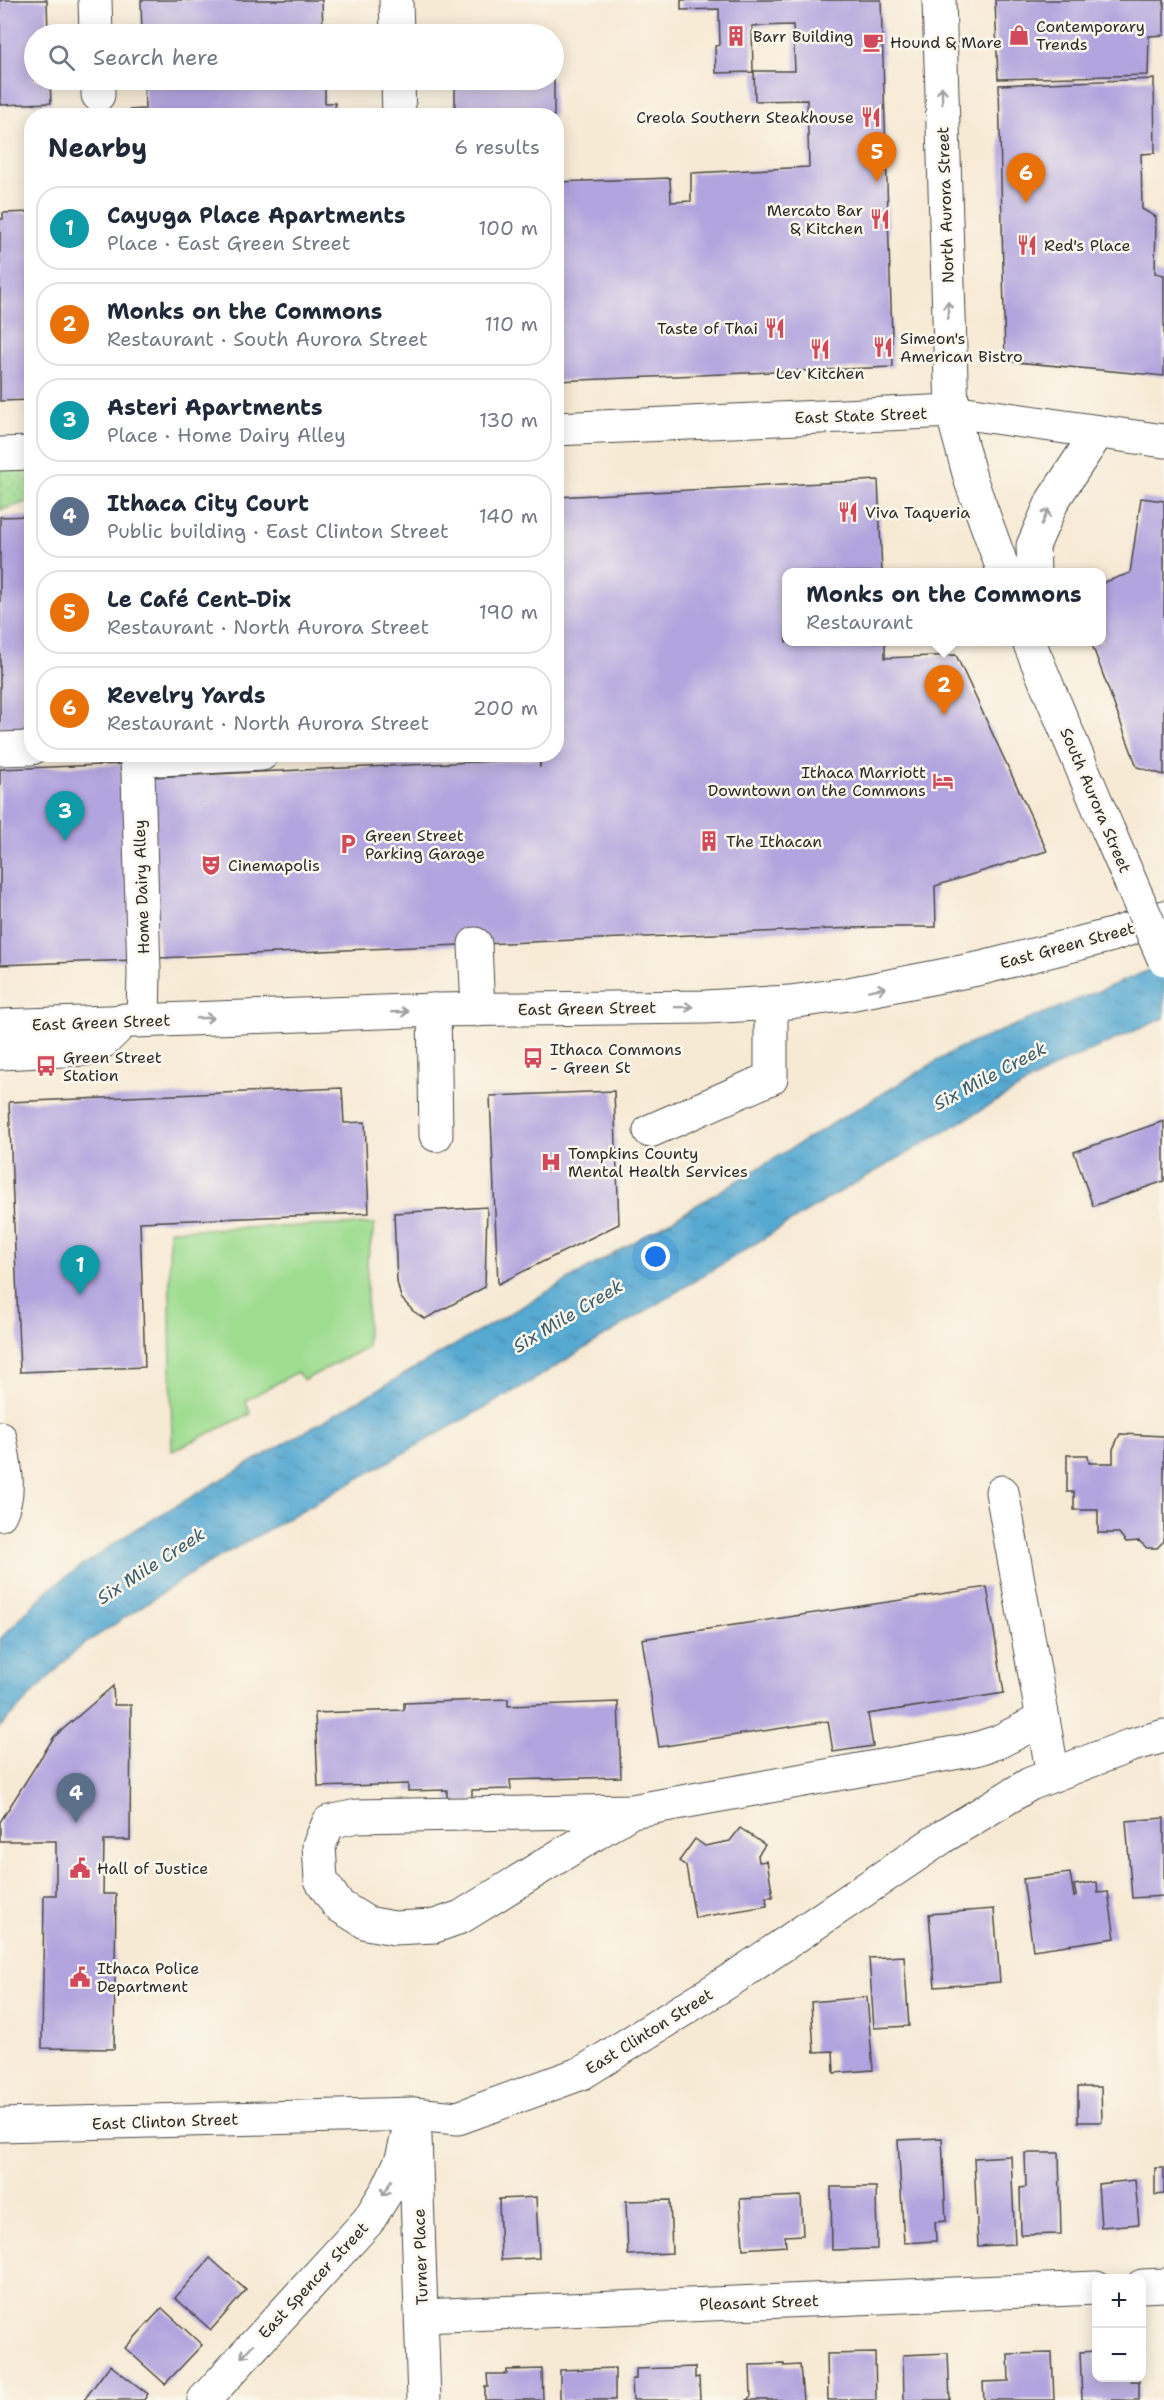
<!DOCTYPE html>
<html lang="en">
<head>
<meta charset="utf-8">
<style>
	:root { --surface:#fff; --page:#f6f6f7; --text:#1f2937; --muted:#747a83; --line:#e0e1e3; --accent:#d1495b }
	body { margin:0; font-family:"Shantell Sans",sans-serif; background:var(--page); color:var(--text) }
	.controls { position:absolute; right:18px; bottom:18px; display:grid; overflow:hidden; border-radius:12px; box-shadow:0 3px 15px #0003 }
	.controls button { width:54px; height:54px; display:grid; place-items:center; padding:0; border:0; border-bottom:2px solid var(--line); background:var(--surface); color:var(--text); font:30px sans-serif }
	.you { position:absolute; left:656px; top:1257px; width:21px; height:21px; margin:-15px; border:4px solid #fff; border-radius:50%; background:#1a73e8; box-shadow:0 0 0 9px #1a73e833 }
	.badge { display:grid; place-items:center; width:39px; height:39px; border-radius:50%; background:var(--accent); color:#fff; font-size:20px; font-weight:700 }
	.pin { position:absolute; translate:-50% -50px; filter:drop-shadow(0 2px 3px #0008) }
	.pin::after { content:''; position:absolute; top:32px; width:21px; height:18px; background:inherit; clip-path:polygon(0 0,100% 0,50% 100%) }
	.popup { position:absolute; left:782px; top:568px; width:324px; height:78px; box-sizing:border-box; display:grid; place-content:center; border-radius:12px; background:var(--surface); filter:drop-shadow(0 2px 4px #0005); font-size:20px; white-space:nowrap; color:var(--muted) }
	.popup b { font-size:22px; color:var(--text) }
	.popup::after { content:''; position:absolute; left:50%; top:100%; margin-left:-12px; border:12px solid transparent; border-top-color:var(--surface) }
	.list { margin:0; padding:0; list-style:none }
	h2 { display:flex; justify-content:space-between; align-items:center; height:78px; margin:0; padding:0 24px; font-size:26px }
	h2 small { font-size:20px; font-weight:400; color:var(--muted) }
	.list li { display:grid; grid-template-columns:39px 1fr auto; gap:18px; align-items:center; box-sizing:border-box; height:84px; margin:0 12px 12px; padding:0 12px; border:2px solid var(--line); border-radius:24px }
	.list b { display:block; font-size:22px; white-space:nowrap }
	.list p { margin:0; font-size:20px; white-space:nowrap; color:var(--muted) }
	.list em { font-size:20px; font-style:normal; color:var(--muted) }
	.icon { flex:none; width:33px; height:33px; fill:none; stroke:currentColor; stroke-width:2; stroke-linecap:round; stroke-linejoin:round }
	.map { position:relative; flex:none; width:1164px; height:2400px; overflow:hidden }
	.search { position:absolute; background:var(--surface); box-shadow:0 3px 15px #0003; left:24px; top:24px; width:540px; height:66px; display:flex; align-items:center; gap:15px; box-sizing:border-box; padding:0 21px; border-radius:33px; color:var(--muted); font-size:22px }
	.panel { position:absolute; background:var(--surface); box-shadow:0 3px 15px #0003; left:24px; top:108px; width:540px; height:654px; border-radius:24px }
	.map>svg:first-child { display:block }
	.green { fill:#9fdd91; stroke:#65845e; stroke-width:1.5 }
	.park { fill:url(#park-dots); stroke:#65845e; stroke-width:1.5 }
	.water { fill:url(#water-ripples); stroke:#406a7e; stroke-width:1.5 }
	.building { fill:#b2a4de }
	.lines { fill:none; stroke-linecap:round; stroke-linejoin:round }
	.minor-casing { stroke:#4a4844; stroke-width:35 }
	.major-casing { stroke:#4a4844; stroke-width:35 }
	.highway-casing { stroke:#4a4844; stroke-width:35 }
	.minor { stroke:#fff; stroke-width:33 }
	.major { stroke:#fff; stroke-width:33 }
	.highway { stroke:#fff; stroke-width:33 }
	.minor-bridge-casing { stroke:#4a4844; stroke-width:35; stroke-linecap:butt }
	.minor-bridge { stroke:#fff; stroke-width:33 }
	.oneway { stroke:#a0a0a0 }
	.labels { text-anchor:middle; stroke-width:5; stroke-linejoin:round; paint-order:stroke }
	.poi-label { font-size:16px; fill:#2b2b2b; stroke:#fbf7ec; text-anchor:start }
	.street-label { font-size:16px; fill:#2b2b2b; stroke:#fbf7ec }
	.water-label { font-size:18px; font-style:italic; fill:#3c5d6d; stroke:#fbf7ec }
</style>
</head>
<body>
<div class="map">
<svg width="1164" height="2400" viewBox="0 0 1164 2400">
	<defs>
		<pattern id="park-dots" width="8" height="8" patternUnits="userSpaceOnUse" patternTransform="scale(1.5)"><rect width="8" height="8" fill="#9fdd91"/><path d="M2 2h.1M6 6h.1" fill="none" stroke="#89be7d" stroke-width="1.8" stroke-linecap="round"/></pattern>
		<pattern id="water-ripples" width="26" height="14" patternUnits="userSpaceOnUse" patternTransform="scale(1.5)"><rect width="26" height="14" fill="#56a9d1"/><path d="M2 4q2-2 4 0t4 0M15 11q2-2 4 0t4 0" fill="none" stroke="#478aaa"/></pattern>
	</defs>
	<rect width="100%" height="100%" fill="#fbf7ec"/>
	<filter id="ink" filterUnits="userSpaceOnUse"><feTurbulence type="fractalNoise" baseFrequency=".0167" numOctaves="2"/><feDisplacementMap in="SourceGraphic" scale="12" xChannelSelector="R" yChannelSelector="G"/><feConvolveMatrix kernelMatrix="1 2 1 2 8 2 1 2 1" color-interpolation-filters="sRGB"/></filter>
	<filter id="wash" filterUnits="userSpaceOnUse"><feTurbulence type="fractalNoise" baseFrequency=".008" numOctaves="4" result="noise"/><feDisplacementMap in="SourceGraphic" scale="24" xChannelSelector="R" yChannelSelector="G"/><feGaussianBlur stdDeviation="1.35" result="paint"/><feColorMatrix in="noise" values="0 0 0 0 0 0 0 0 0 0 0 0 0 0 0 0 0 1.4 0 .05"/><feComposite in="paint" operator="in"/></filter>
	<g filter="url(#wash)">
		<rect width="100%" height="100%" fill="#f7ead5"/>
		<path class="green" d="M375 1224 367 1260V1347L304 1380 297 1372 246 1400 250 1414 172 1451 169 1230Z"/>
		<path class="park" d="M31 447V501L0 510V459Z"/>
		<path class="water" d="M1164 964V1018L1064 1062 826 1200 530 1382 198 1569 77 1649 0 1727V1639L49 1589 134 1530 672 1220 957 1049Z"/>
		<g id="blocks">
			<g class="building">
				<path d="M0 0H47L48 34H34V80H50L51 103 0 105Z"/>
				<path d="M141 0H322L323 34H142Z"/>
				<path d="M681 0H881L893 367 556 381V182L670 178 671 202 691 201V173L809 167 807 100 755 101 754 71H795L793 25 752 26 753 72 716 73 715 46 720 45 719 9 681 10Z"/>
				<path d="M995 0H1164V35L1149 36 1148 75 998 79Z"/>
				<path d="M1154 79 1155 153 1141 154 1142 209 1156 217 1155 273 1164 275V376L1005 361 999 85Z"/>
				<path d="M144 80H325V103H335L336 116H129V110L145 109Z"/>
				<rect x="455" y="80" width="99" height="36"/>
				<path d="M32 212V400L0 401V219H3V213Z"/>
				<path d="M878 480 882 572H786V642H885V658L956 655 1047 851 935 886 936 927H878L159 958 151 777 539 759 540 768V754H556V497Z"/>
				<path d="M1141 498 1164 501V775L1137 767 1091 642H1102V583L1130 573Z"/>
				<path d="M32 516V734L0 735V517Z"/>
				<path d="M126 764 134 960 0 965V769Z"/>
				<path d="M342 1088 344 1123 365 1122 369 1213 140 1222 145 1367 20 1372 9 1102Z"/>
				<path d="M614 1091 619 1224 498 1284 490 1096Z"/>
				<path d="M1164 1121V1181L1093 1206 1074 1152Z"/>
				<path d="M487 1207 485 1287 425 1319 413 1311 401 1298 397 1282 394 1213Z"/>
				<path d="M1120 1434 1164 1436V1541L1157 1548H1147L1139 1541 1126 1542 1119 1533H1098V1510H1074V1492H1067V1455H1088L1089 1463H1113V1449Z"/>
				<path d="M987 1587 1004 1693 868 1714 873 1746 833 1752 828 1721 659 1747 642 1639Z"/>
				<path d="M113 1686 114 1705H131L130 1840H104L103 1894H116L114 2049 42 2048 44 1895H56V1841H0V1822L54 1737Z"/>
				<path d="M508 1699V1706L618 1702 621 1777 510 1780 511 1789 472 1790V1803L447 1804V1790L408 1791V1784L318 1787 315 1713 404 1710V1703Z"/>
				<path d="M1164 1818V1896L1132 1898 1126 1821Z"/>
				<path d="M740 1828 765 1845 758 1855 759 1862 767 1861 773 1897H766L767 1906 695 1918 686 1866 679 1861 695 1839 705 1846 730 1841Z"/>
				<path d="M1070 1873 1074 1897 1076 1896 1074 1885 1097 1882 1098 1893 1108 1892 1115 1938 1033 1950 1023 1879Z"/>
				<path d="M994 1909 1000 1982 935 1987 929 1914Z"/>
				<path d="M904 1956 909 2026 874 2028 869 1958Z"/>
				<path d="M867 1997 873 2070 834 2073 833 2051 814 2052 811 2002Z"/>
				<path d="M1078 2087H1101L1102 2122H1078Z"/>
				<path d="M942 2138 946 2221 935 2222 936 2241 904 2243 898 2140Z"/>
				<path d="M1025 2153H1059L1061 2234 1021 2235 1020 2188 1026 2187Z"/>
				<path d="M1011 2156 1015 2244 978 2246 974 2158Z"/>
				<path d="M1155 2168H1164V2194L1155 2195Z"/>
				<path d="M1135 2180 1139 2224 1101 2227 1098 2184Z"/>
				<path d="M831 2187H876L877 2249 832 2250Z"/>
				<path d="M801 2196 803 2235 785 2236 786 2246 743 2249 740 2199Z"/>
				<path d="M536 2197 539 2258 501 2260 499 2199Z"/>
				<path d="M670 2200 672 2253 628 2255 626 2201Z"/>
				<path d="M210 2258 246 2290 211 2330 175 2298Z"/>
				<path d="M162 2308 202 2345 165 2384 125 2348Z"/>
				<path d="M1096 2351V2378H1131V2381H1139V2400H1082L1080 2352Z"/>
				<path d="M875 2353 876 2400H828L827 2354Z"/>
				<path d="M948 2353 950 2400H904L903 2355Z"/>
				<path d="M1052 2353 1054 2400H984L983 2382 1009 2381 1008 2354Z"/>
				<path d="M784 2364V2366L800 2365 803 2400H747L751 2396 750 2365Z"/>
				<path d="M110 2365 148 2394 144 2400H84Z"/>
				<path d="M695 2367V2378L699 2377 700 2400H633L632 2379H636V2369Z"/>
				<path d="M615 2368V2400H560V2370Z"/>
				<path d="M542 2369 543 2400H485V2387H488L487 2374H507V2370Z"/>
			</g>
		</g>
	</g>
	<g filter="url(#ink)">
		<use href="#blocks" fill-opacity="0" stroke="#4a4844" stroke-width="1.5"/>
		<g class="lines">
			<g class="minor-casing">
				<g id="minor">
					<path d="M95 0 96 34"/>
					<path d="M396 0 397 34"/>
					<path d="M939 0 952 411 971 481 1004 572"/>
					<path d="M98 80V95"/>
					<path d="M398 80 399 116"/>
					<path d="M556 429 952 411 1164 441"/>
					<path d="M0 454 32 453"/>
					<path d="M1034 572 1033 546 1053 500 1098 432"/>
					<path d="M1029 642 1108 830"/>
					<path d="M0 749 32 748"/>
					<path d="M136 754 138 773 144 971 143 1020"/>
					<path d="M153 754 160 759 262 754"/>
					<path d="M475 944 478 1010"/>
					<path d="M434 1010 436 1135"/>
					<path d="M0 1053 85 1049 104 1041 125 1020"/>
					<path d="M650 1131 771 1078V1003"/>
					<path d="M0 1438C4 1463 12 1490 0 1514"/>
					<path d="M1002 1492 1053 1775"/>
					<path d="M632 1811 461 1917 435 1926 394 1928 367 1923 338 1905 321 1880 319 1845 329 1822 357 1816 632 1811 976 1749 998 1742 1043 1719"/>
					<path d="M415 2136 424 2400"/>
					<path d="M1142 2286 1164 2285"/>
					<path d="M422 2316 1096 2288"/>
					<path d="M204 2400 368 2221 388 2189 402 2159 413 2114"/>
				</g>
			</g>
			<g class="major-casing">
				<path id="major" d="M0 2125 413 2114 458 2118 582 2073 737 1976 944 1836 1030 1784 1129 1746 1164 1736"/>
			</g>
			<g class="highway-casing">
				<path id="highway" d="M0 1026 434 1010 706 1007 790 1002 849 994 982 968 1112 935 1164 917"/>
			</g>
			<use href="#minor" class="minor"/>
			<use href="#major" class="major"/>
			<use href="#highway" class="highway"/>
			<g class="minor-bridge-casing">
				<path id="minor-bridge" d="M1108 830 1164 959"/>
			</g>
			<use href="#minor-bridge" class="minor-bridge"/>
		</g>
		<defs><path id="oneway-shaft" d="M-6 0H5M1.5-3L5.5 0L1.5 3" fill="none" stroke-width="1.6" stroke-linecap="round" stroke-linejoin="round" transform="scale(1.5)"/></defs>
		<g class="oneway">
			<use href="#oneway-shaft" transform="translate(942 95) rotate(-92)"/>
			<use href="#oneway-shaft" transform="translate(948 310) rotate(-92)"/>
			<use href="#oneway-shaft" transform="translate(1045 517) rotate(-66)"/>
			<use href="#oneway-shaft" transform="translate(877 989) rotate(-10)"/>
			<use href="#oneway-shaft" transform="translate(684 1007) rotate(-1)"/>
			<use href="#oneway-shaft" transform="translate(400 1012) rotate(-2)"/>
			<use href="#oneway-shaft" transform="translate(205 1018) rotate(-2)"/>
			<use href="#oneway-shaft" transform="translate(387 2188) rotate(118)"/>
			<use href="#oneway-shaft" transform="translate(247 2351) rotate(132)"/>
		</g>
	</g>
	<defs>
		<g id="shop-bare" transform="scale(1.62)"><path d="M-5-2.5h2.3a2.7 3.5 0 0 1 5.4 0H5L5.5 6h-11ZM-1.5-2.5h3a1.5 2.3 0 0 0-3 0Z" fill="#d1495b" stroke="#fbf7ec" stroke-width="2.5" paint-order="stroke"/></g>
		<g id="building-bare" transform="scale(1.62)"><path d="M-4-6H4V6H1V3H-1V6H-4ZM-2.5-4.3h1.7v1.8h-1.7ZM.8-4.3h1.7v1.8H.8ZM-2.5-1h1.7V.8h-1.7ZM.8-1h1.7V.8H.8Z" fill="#d1495b" stroke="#fbf7ec" stroke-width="2.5" paint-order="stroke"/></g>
		<g id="cafe-bare" transform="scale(1.62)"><path d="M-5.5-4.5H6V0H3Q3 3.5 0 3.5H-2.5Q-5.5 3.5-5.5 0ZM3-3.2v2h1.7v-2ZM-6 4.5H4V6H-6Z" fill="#d1495b" stroke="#fbf7ec" stroke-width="2.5" paint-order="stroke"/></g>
		<g id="restaurant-bare" transform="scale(1.62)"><path d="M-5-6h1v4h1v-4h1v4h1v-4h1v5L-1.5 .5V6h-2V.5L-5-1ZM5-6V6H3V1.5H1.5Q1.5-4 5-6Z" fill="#d1495b" stroke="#fbf7ec" stroke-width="2.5" paint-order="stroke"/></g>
		<g id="hotel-bare" transform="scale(1.62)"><path d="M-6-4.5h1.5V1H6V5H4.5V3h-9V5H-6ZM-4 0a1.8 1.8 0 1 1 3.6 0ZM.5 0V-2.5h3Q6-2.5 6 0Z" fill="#d1495b" stroke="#fbf7ec" stroke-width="2.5" paint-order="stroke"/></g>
		<g id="parking-bare" transform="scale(1.62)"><path d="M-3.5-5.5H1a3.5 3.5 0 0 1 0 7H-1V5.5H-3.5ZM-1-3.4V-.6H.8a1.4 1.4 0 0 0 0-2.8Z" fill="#d1495b" stroke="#fbf7ec" stroke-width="2.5" paint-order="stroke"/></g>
		<g id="theatre-bare" transform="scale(1.62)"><path d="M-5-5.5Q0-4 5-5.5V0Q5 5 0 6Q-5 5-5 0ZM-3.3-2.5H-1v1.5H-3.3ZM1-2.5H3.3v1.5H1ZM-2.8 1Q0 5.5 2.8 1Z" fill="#d1495b" stroke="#fbf7ec" stroke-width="2.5" paint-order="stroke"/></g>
		<g id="bus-bare" transform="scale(1.62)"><path d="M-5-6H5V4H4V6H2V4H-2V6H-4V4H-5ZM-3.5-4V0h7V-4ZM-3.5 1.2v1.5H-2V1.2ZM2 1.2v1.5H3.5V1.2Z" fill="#d1495b" stroke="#fbf7ec" stroke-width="2.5" paint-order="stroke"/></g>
		<g id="hospital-bare" transform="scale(1.62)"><path d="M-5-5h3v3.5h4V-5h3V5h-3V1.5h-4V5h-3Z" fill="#d1495b" stroke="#fbf7ec" stroke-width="2.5" paint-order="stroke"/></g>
		<g id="civic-bare" transform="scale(1.62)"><path d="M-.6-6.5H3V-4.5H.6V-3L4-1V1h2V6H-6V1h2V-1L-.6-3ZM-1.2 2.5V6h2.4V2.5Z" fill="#d1495b" stroke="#fbf7ec" stroke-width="2.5" paint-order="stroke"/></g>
	</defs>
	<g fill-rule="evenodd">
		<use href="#shop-bare" x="1019" y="35"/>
		<use href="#building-bare" x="736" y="36"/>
		<use href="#cafe-bare" x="873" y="42"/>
		<use href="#restaurant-bare" x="871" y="117"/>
		<use href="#restaurant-bare" x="880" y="219"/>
		<use href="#restaurant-bare" x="1027" y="245"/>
		<use href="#restaurant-bare" x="775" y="328"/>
		<use href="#restaurant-bare" x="883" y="347"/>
		<use href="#restaurant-bare" x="820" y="349"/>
		<use href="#restaurant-bare" x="848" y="512"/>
		<use href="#hotel-bare" x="943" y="781"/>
		<use href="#building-bare" x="709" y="841"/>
		<use href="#parking-bare" x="348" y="844"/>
		<use href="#theatre-bare" x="211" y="865"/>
		<use href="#bus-bare" x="533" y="1058"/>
		<use href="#bus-bare" x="46" y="1066"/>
		<use href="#hospital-bare" x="551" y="1162"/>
		<use href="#civic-bare" x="80" y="1868"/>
		<use href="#civic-bare" x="80" y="1977"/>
	</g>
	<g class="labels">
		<g class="poi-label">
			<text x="1036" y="32">Contemporary<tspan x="1036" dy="18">Trends</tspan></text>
			<text x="753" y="42">Barr Building</text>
			<text x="890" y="48">Hound &amp; Mare</text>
			<text x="854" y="123" text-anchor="end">Creola Southern Steakhouse</text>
			<text x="863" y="216" text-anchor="end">Mercato Bar<tspan x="863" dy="18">&amp; Kitchen</tspan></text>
			<text x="1044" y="251">Red's Place</text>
			<text x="758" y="334" text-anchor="end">Taste of Thai</text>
			<text x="900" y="344">Simeon's<tspan x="900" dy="18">American Bistro</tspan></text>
			<text x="820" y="379" text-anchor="middle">Lev Kitchen</text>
			<text x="865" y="518">Viva Taqueria</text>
			<text x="926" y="778" text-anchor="end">Ithaca Marriott<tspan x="926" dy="18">Downtown on the Commons</tspan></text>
			<text x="365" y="841">Green Street<tspan x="365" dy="18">Parking Garage</tspan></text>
			<text x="726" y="847">The Ithacan</text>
			<text x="228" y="871">Cinemapolis</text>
			<text x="550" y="1055">Ithaca Commons<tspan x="550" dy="18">- Green St</tspan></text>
			<text x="63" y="1063">Green Street<tspan x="63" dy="18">Station</tspan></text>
			<text x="568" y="1159">Tompkins County<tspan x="568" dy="18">Mental Health Services</tspan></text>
			<text x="97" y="1874">Hall of Justice</text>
			<text x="97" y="1974">Ithaca Police<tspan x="97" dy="18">Department</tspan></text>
		</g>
		<g class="street-label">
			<text transform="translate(945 205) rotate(-92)" y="6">North Aurora Street</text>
			<text transform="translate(861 415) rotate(-2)" y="6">East State Street</text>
			<text transform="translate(1096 800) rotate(67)" y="6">South Aurora Street</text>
			<text transform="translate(141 887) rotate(-92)" y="6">Home Dairy Alley</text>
			<text transform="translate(1067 945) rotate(-15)" y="6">East Green Street</text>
			<text transform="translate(587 1008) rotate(-1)" y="6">East Green Street</text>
			<text transform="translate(101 1022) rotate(-2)" y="6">East Green Street</text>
			<text transform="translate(649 2031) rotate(-32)" y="6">East Clinton Street</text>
			<text transform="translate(165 2121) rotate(-2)" y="6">East Clinton Street</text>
			<text transform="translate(420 2257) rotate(-92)" y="6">Turner Place</text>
			<text transform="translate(313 2280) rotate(-47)" y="6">East Spencer Street</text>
			<text transform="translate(759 2302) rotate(-2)" y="6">Pleasant Street</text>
		</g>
		<g class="water-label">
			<text transform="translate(990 1076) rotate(-28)" y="6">Six Mile Creek</text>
			<text transform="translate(568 1316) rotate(-31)" y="6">Six Mile Creek</text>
			<text transform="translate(151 1566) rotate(-33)" y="6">Six Mile Creek</text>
		</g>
	</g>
</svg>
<div class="controls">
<button>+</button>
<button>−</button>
</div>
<div class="you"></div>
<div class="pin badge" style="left:80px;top:1295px;background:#0f9aa8">1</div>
<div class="pin badge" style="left:944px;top:715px;background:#e8710a">2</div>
<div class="popup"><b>Monks on the Commons</b>Restaurant</div>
<div class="pin badge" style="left:65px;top:841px;background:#0f9aa8">3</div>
<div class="pin badge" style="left:76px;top:1823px;background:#5c6f8a">4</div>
<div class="pin badge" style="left:877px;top:182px;background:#e8710a">5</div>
<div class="pin badge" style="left:1026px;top:203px;background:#e8710a">6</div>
<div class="search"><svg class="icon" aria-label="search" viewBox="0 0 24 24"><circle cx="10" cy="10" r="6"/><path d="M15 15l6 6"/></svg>Search here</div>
<section class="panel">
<h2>Nearby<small>6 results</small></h2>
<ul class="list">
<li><span class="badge" style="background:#0f9aa8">1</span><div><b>Cayuga Place Apartments</b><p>Place · East Green Street</p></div><em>100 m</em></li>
<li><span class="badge" style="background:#e8710a">2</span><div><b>Monks on the Commons</b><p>Restaurant · South Aurora Street</p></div><em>110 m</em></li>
<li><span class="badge" style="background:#0f9aa8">3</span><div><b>Asteri Apartments</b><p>Place · Home Dairy Alley</p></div><em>130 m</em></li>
<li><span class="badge" style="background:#5c6f8a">4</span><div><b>Ithaca City Court</b><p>Public building · East Clinton Street</p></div><em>140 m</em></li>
<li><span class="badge" style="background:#e8710a">5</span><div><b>Le Café Cent-Dix</b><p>Restaurant · North Aurora Street</p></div><em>190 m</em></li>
<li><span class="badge" style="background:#e8710a">6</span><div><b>Revelry Yards</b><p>Restaurant · North Aurora Street</p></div><em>200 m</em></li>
</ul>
</section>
</div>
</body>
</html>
